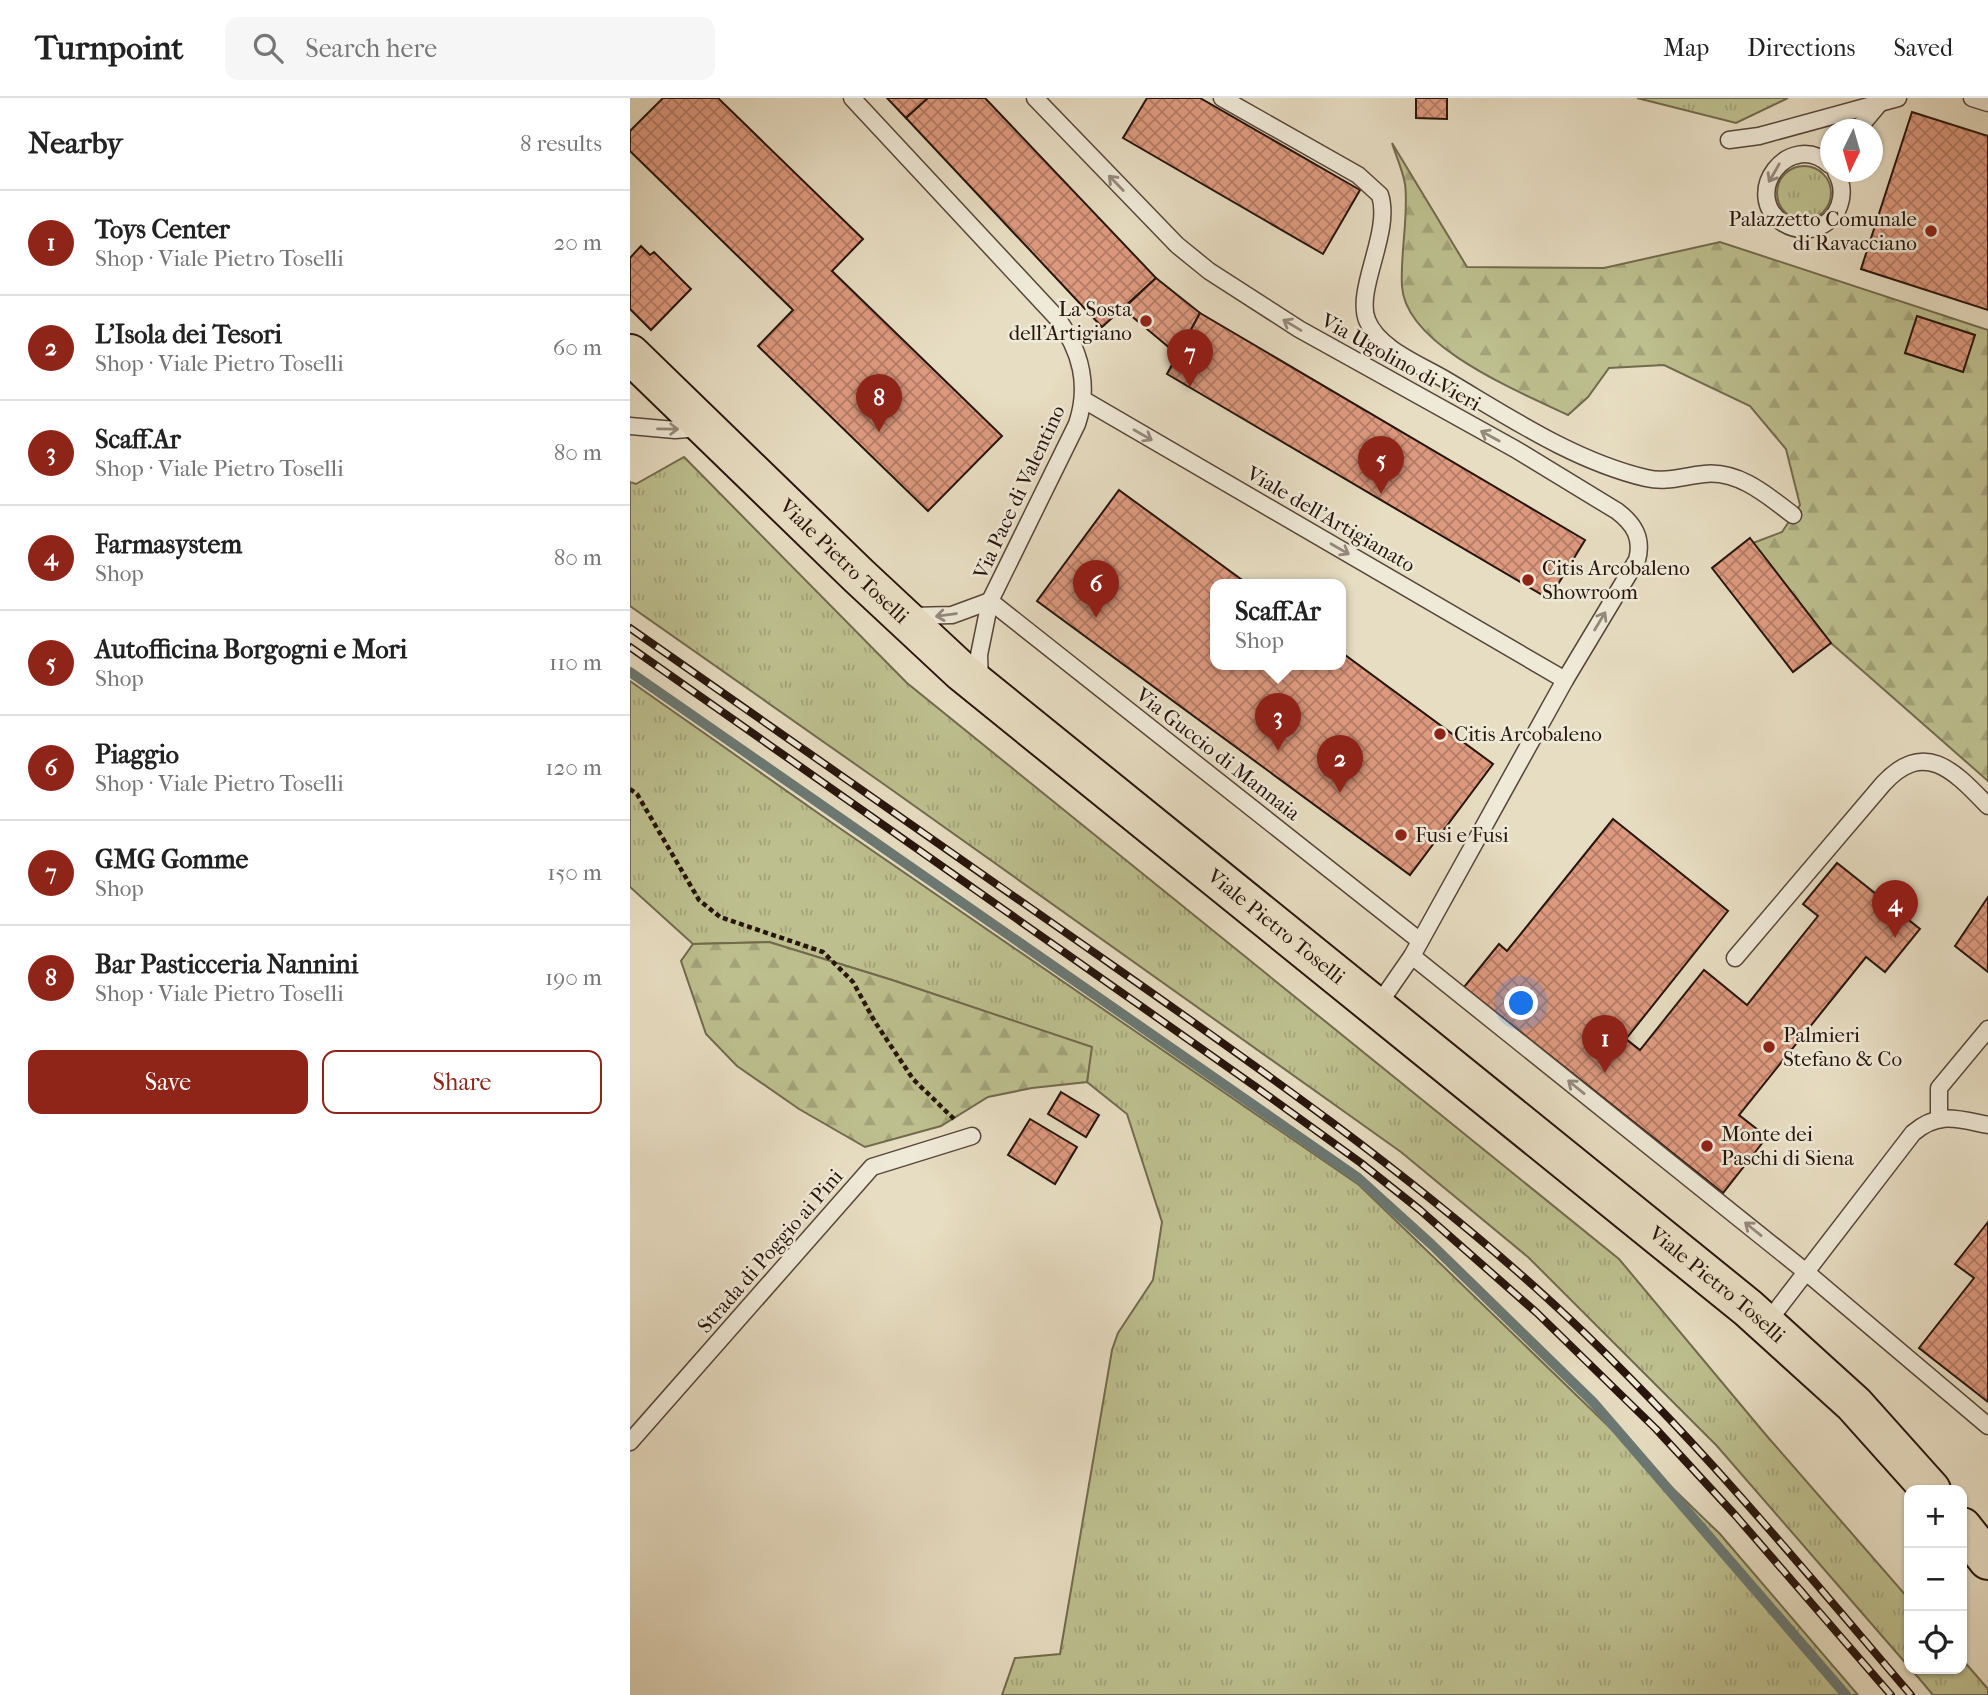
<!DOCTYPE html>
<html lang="en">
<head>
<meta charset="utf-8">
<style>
	:root { --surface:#fff; --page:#f6f6f6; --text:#222; --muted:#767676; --line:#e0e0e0; --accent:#8f2418 }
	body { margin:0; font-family:"IM FELL French Canon",serif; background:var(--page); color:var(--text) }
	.controls { position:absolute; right:21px; bottom:21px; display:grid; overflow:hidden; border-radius:14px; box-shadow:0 2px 5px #0004 }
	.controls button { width:63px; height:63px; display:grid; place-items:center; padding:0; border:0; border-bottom:2px solid var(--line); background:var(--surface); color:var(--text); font:35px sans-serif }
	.compass { position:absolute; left:1190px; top:21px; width:63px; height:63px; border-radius:50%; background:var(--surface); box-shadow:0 2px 5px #0004; rotate:185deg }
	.you { position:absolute; left:892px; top:906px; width:24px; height:24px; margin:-18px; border:5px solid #fff; border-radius:50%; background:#1a73e8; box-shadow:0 0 0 10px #1a73e833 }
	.badge { display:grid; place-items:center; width:46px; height:46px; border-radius:50%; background:var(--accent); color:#fff; font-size:23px; font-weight:700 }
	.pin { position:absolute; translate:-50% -58px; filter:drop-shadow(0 2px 4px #0008) }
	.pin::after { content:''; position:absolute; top:37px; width:24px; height:21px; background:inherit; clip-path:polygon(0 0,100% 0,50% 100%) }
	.popup { position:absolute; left:580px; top:481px; width:136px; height:91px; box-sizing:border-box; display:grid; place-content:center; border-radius:14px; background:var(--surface); filter:drop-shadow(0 2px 5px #0005); font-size:23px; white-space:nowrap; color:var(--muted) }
	.popup b { font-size:26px; color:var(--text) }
	.popup::after { content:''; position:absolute; left:50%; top:100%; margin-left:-14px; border:14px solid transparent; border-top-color:var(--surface) }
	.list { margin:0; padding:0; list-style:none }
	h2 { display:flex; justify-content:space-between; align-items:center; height:91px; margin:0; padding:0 28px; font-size:30px }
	h2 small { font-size:23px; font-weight:400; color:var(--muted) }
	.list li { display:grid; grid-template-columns:46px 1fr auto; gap:21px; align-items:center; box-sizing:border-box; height:105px; padding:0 28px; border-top:2px solid var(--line) }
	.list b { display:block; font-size:26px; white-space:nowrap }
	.list p { margin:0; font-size:23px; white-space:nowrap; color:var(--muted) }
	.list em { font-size:23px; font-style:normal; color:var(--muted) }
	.actions { display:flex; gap:14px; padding:21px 28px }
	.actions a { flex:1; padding:16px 0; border:2px solid var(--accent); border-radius:14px; text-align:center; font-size:24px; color:var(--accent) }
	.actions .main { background:var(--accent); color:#fff }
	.icon { flex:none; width:38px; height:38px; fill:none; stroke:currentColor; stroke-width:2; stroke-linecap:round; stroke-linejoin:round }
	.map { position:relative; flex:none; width:1358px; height:1597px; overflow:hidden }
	header { display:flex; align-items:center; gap:42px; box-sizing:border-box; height:98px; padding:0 35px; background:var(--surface); border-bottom:2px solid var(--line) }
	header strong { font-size:33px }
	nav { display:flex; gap:38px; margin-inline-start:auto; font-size:24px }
	.search { width:490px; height:63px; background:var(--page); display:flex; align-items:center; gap:18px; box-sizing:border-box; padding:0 24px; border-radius:14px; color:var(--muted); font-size:26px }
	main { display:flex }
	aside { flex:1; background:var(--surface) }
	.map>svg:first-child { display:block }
	.grass { fill:url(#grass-tufts); stroke:#726a4d; stroke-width:2 }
	.forest { fill:url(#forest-firs); stroke:#726a4d; stroke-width:2 }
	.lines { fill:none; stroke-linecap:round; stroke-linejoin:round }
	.stream { stroke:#6a7873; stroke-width:10 }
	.building { fill:url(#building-cross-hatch); stroke:#27140c; stroke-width:2 }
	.lane-casing { stroke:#57463a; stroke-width:19 }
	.primary-casing { stroke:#27140c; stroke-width:42 }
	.path { stroke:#27140c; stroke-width:4.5; stroke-dasharray:5 3.5; stroke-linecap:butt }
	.lane { stroke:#efe9d7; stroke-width:16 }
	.primary { stroke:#e7ddc2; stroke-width:38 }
	.rail-casing { stroke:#27140c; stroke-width:8 }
	.rail { stroke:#efe9d7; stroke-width:5; stroke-dasharray:16; stroke-linecap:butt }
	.oneway { stroke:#95897c }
	.poi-dot { fill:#8f2418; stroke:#efe9d7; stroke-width:2.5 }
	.labels { text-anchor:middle; stroke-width:5; stroke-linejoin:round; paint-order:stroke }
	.poi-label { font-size:21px; fill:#27140c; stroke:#efe9d7; text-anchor:start }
	.street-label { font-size:21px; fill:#27140c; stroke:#efe9d7 }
</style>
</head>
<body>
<header>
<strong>Turnpoint</strong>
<div class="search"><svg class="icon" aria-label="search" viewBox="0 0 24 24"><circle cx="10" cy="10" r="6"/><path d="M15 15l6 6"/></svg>Search here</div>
<nav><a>Map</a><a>Directions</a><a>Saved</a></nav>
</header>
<main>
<aside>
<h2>Nearby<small>8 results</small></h2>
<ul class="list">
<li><span class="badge">1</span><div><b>Toys Center</b><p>Shop · Viale Pietro Toselli</p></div><em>20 m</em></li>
<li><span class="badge">2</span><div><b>L'Isola dei Tesori</b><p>Shop · Viale Pietro Toselli</p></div><em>60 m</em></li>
<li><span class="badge">3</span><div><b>Scaff.Ar</b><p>Shop · Viale Pietro Toselli</p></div><em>80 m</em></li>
<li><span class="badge">4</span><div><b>Farmasystem</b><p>Shop</p></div><em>80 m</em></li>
<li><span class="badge">5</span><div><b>Autofficina Borgogni e Mori</b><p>Shop</p></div><em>110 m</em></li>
<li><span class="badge">6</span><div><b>Piaggio</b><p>Shop · Viale Pietro Toselli</p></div><em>120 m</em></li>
<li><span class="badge">7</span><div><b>GMG Gomme</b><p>Shop</p></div><em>150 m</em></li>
<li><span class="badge">8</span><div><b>Bar Pasticceria Nannini</b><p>Shop · Viale Pietro Toselli</p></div><em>190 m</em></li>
</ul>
<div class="actions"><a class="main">Save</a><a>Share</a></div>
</aside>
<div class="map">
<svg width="1358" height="1597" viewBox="0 0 1358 1597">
	<defs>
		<pattern id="grass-tufts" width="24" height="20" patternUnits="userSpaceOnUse" patternTransform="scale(1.75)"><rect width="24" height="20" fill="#bdbf8e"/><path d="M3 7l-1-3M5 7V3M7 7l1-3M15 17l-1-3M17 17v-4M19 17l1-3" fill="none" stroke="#a2a379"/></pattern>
		<pattern id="forest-firs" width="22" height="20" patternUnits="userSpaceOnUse" patternTransform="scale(1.75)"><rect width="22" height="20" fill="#bdbf8e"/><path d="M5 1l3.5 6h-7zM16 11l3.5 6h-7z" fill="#a2a379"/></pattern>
		<pattern id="building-cross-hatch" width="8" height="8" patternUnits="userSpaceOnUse" patternTransform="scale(1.75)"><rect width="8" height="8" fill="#de9a7f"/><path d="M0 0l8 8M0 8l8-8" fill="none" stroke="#b47c66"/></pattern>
	</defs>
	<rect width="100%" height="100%" fill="#e7ddc2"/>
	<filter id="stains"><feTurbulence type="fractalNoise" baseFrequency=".00286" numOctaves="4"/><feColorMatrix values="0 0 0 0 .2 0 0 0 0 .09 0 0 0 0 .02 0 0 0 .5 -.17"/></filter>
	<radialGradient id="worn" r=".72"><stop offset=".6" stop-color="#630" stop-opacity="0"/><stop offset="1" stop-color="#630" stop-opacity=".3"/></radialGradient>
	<g class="grass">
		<path d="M1007 0H1158L1106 25Z"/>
		<circle cx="1174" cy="95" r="27"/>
		<path d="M54 359 277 585 989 1161 1136 1337 1279 1501V1569L1087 1348 898 1159 771 1054 255 687 0 508V384L6 386Z"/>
		<path d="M0 583 208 729 729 1087 1090 1436 1228 1597H372L385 1560 430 1556 482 1252 488 1235 523 1182 532 1124 497 1016 457 984 461 949 262 882 139 844 63 846 0 789Z"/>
		<path d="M1332 1561 1358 1591V1597H1303L1281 1571H1332Z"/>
	</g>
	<g class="forest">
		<path d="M762 45 837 169 974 170 1090 144 1358 232V683L1201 545 1123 445 1152 434 1170 407 1156 351 1120 308 1034 267 979 270 958 299 938 317C890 294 775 248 772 188 770 156 779 116 775 86 773 73 766 58 762 45Z"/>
		<path d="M139 844 262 882 462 949 457 984 402 990 358 999 311 1028 235 1049 169 1011 107 968 76 936 51 863 63 846Z"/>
	</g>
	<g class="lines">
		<path class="stream" d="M0 574 727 1079 801 1146 963 1304 1216 1597"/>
	</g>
	<g class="building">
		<path d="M33 0H88L233 141 202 173 372 338 298 413 128 248 163 212 0 53V33Z"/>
		<path d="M257 0H298L276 20Z"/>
		<path d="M298 0H355L526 180 472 229 276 20Z"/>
		<path d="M517 0H570L730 92 693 156 493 40Z"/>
		<path d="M786 0H817V21L786 20Z"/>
		<path d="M1282 14 1358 38V212L1231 171Z"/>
		<path d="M11 148 20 157 24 154 61 191 21 232 0 211V160Z"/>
		<path d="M526 180 570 215 548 257 493 211Z"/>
		<path d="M570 215 955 442 919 501 537 276Z"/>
		<path d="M1287 218 1345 237 1333 274 1275 255Z"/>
		<path d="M489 392 619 487H585V567H711V554L863 666 780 777 407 503Z"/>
		<path d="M1120 440 1201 545 1163 574 1082 470Z"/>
		<path d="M983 721 1098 813 996 941 1010 952 1074 872 1117 907 1188 818 1173 806 1207 765 1290 831 1255 874 1236 859 1109 1017 1137 1039 1093 1095 834 889 869 846 877 853Z"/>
		<path d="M1358 799V874L1325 848Z"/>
		<path d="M431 994 469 1017 456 1039 418 1016Z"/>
		<path d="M400 1021 447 1049 425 1086 378 1057Z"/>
		<path d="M1358 1124V1304L1289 1250 1344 1180 1325 1166Z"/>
	</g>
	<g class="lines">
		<g class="lane-casing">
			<g id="lane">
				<path d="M222 0 427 220C451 253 460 287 447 326L360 503 349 557 350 584"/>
				<path d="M405 0 547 147 579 173 669 231 885 351 987 413C1004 426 1013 440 1007 462L935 582 782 858 746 910"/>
				<path d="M592 0 728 77 750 97C762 134 725 191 737 222 748 251 791 267 816 282 879 319 944 363 1016 380 1037 385 1053 378 1074 376 1108 372 1137 397 1163 417"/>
				<path d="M1342 0 1358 5"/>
				<path d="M1227 32 1249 6"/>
				<path d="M1099 42 1129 38 1268 0"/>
				<path d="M1200 67C1159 30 1110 97 1153 125 1163 131 1174 133 1185 130 1210 123 1218 95 1206 74"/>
				<path d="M454 302 935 582"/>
				<path d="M0 328 45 332 71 330"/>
				<path d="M360 503 790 843"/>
				<path d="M281 518 322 517 360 503"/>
				<path d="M782 858 1176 1174 1358 1328"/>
				<path d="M1105 860 1253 686C1295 640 1325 674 1358 708"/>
				<path d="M1309 1020V990L1358 931"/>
				<path d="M1136 1226 1283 1035C1308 1013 1328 1021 1358 1027"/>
				<path d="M0 1344 242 1069 342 1038"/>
			</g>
		</g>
		<g class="primary-casing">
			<g id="primary">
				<path id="s1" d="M0 256 229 478 332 574 1118 1210 1224 1306 1301 1392"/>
				<path d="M1332 1429 1358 1462"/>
			</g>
		</g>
		<path class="path" d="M0 691 7 696 69 802 90 819 193 854 223 884 245 924 283 981 324 1021"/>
		<use href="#lane" class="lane"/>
		<use href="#primary" class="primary"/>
		<g class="rail-casing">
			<g id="rail">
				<path d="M0 530C154 638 308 745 462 853 619 963 775 1071 917 1200 1052 1323 1163 1459 1281 1597"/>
				<path d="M0 549 626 989 731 1065 790 1112 907 1215 1026 1331 1106 1418 1261 1597"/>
			</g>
		</g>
		<use href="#rail" class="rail"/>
	</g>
	<defs><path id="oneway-shaft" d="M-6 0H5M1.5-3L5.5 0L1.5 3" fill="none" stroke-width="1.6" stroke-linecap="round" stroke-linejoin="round" transform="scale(1.75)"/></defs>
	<g class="oneway">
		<use href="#oneway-shaft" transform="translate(1144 75) rotate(120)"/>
		<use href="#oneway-shaft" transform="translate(486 85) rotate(-134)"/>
		<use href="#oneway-shaft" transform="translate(662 227) rotate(-149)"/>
		<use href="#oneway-shaft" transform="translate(38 331) rotate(1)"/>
		<use href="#oneway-shaft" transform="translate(513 337) rotate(30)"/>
		<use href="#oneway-shaft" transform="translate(860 338) rotate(-151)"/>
		<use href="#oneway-shaft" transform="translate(710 451) rotate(30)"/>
		<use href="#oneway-shaft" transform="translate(316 517) rotate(173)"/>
		<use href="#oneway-shaft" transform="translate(970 523) rotate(-59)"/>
		<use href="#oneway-shaft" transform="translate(946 989) rotate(-141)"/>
		<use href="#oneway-shaft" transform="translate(1123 1131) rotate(-141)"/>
	</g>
	<g class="poi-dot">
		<circle cx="1301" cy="133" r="7"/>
		<circle cx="516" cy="223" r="7"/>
		<circle cx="898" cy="482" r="7"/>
		<circle cx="810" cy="636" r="7"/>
		<circle cx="771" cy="737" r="7"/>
		<circle cx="1139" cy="949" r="7"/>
		<circle cx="1077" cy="1048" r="7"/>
	</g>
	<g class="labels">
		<g class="poi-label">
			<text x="1287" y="128" text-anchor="end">Palazzetto Comunale<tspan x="1287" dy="24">di Ravacciano</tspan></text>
			<text x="502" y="218" text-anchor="end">La Sosta<tspan x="502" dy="24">dell'Artigiano</tspan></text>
			<text x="912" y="477">Citis Arcobaleno<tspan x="912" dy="24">Showroom</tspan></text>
			<text x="824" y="643">Citis Arcobaleno</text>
			<text x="785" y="744">Fusi e Fusi</text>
			<text x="1153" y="944">Palmieri<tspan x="1153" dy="24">Stefano &amp; Co</tspan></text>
			<text x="1091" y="1043">Monte dei<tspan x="1091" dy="24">Paschi di Siena</tspan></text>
		</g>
		<g class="street-label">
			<text transform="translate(771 264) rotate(29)" y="7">Via Ugolino di Vieri</text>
			<text transform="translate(389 394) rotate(-65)" y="7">Via Pace di Valentino</text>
			<text transform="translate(701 421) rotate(30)" y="7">Viale dell'Artigianato</text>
			<text dy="7" stroke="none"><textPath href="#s1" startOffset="298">Viale Pietro Toselli</textPath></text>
			<text transform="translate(588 656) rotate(38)" y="7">Via Guccio di Mannaia</text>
			<text dy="7" stroke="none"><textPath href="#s1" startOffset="864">Viale Pietro Toselli</textPath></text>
			<text transform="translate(140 1153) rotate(-49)" y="7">Strada di Poggio ai Pini</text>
			<text dy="7" stroke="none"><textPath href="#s1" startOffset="1432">Viale Pietro Toselli</textPath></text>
		</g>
	</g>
	<rect width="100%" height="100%" filter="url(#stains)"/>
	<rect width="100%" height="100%" fill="url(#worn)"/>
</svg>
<div class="controls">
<button>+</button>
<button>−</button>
<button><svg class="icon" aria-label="locate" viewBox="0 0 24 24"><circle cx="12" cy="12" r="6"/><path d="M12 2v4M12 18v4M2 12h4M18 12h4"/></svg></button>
</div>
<svg class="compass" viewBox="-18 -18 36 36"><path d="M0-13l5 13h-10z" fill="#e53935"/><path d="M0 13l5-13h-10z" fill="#767676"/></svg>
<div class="you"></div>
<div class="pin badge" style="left:975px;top:975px">1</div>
<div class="pin badge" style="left:710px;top:695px">2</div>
<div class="pin badge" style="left:648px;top:653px">3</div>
<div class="popup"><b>Scaff.Ar</b>Shop</div>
<div class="pin badge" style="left:1265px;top:840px">4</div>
<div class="pin badge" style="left:751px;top:396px">5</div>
<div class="pin badge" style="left:466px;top:520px">6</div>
<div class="pin badge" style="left:560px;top:289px">7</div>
<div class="pin badge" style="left:249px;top:334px">8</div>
</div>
</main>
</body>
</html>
